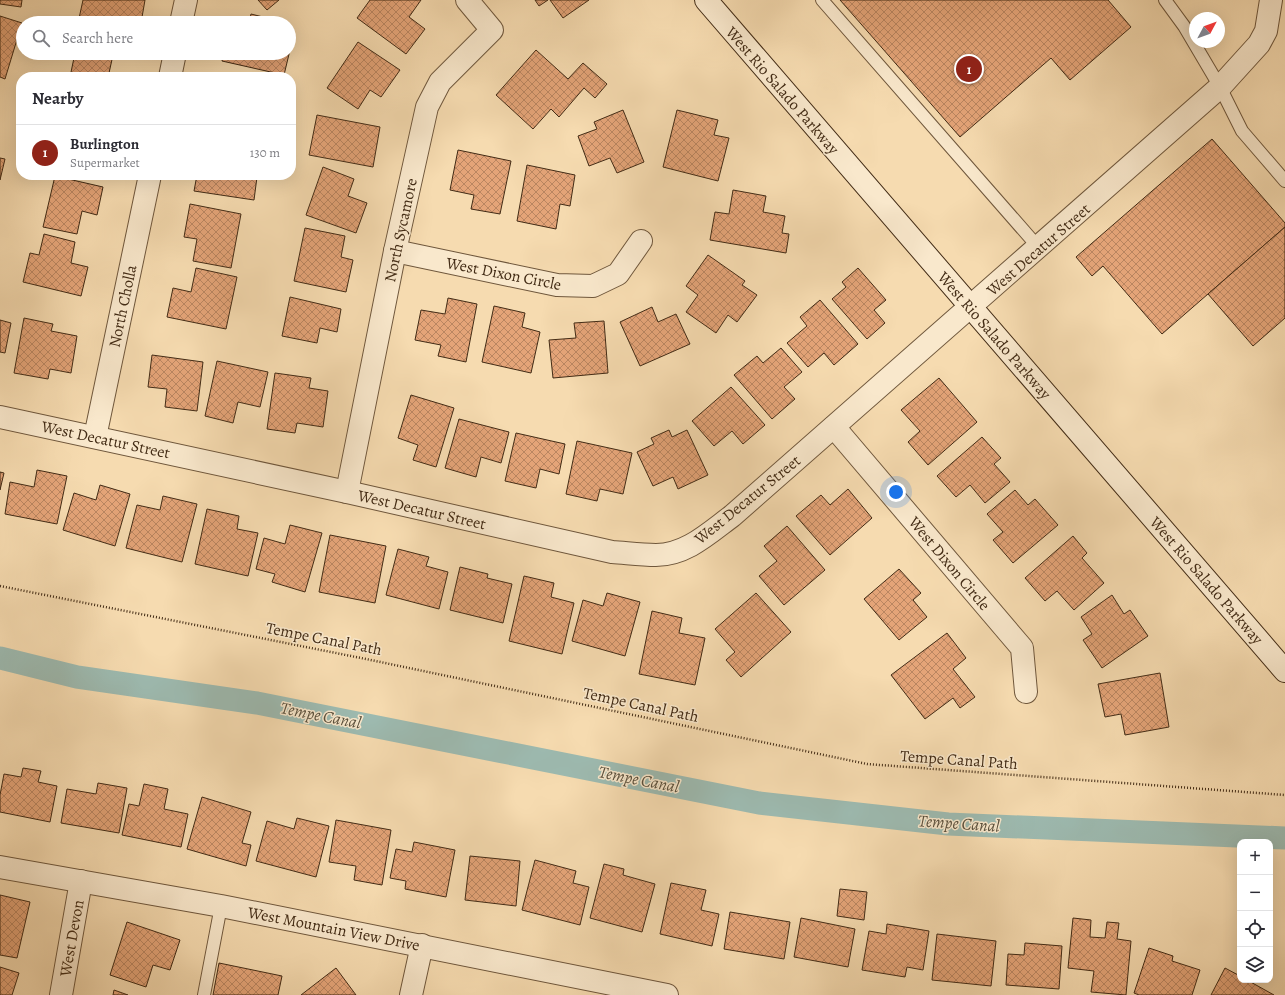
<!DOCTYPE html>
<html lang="en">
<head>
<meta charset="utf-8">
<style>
	:root { --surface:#fff; --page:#f2f2f3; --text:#2b2b33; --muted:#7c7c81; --line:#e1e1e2; --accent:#8f2418 }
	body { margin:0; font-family:Alegreya,serif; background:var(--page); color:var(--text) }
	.controls { position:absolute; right:12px; bottom:12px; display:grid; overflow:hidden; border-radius:8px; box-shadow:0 4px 16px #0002 }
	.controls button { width:36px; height:36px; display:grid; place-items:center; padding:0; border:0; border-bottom:1px solid var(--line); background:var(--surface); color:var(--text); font:20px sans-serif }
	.compass { position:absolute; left:1189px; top:12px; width:36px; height:36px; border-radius:50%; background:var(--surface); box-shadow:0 4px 16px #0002; rotate:49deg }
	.you { position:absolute; left:896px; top:492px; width:14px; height:14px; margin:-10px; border:3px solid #fff; border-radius:50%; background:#1a73e8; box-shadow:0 0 0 6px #1a73e833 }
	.badge { display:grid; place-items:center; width:26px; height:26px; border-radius:50%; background:var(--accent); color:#fff; font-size:13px; font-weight:700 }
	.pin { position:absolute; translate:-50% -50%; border:2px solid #fff; box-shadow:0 1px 4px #0006 }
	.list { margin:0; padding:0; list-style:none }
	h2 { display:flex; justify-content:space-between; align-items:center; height:52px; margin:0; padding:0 16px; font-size:17px }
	h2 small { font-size:13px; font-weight:400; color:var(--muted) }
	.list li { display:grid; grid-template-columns:26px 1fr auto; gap:12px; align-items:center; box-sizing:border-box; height:56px; padding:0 16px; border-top:1px solid var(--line) }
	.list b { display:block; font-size:15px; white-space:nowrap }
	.list p { margin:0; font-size:13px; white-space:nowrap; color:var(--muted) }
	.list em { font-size:13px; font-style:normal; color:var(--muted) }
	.icon { flex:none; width:22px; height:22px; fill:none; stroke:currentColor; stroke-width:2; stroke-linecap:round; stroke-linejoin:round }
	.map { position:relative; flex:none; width:1285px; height:995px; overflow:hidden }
	.search { position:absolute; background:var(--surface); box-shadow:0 4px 16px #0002; left:16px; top:16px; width:280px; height:44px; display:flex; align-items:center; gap:10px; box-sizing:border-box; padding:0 14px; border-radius:22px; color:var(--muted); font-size:15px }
	.panel { position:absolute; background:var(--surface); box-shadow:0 4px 16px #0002; left:16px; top:72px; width:280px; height:108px; border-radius:16px }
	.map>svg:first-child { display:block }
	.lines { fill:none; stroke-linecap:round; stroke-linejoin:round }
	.canal { stroke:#9dbab0; stroke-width:23 }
	.building { fill:url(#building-cross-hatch); stroke:#422b15 }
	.service-casing { stroke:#6f573c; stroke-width:14 }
	.minor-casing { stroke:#6f573c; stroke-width:24 }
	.secondary-casing { stroke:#422b15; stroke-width:24 }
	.path { stroke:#422b15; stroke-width:2.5; stroke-dasharray:1 2; stroke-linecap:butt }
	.service { stroke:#f9e8cc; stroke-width:12 }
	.minor { stroke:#f9e8cc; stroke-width:22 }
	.secondary { stroke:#f9e8cc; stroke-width:22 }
	.labels { text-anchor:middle; stroke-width:3; stroke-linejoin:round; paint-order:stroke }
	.street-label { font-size:16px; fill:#422b15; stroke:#f9e8cc }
	.water-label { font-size:17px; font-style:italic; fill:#594f3c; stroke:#f9e8cc }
</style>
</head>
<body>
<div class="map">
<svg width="1285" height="995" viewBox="0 0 1285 995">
	<defs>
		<pattern id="building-cross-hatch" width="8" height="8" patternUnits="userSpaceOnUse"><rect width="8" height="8" fill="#e4a478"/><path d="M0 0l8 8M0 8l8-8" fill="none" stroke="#ba8661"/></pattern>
	</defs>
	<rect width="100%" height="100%" fill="#f6dbb0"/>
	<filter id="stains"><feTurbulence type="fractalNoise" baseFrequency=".005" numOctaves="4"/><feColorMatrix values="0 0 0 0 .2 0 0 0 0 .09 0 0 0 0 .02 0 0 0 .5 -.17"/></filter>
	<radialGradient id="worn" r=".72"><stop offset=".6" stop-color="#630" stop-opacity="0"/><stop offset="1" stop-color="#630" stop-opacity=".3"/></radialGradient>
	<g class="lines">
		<path class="canal" d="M0 658 77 677 257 703 759 803 948 824 1285 838"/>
	</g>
	<g class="building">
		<path d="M0 0H22L21 7 0 4Z"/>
		<path d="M83 0H145L141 23H78Z"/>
		<path d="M258 0H279L267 10Z"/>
		<path d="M370 0H421L409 17 425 29 406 54 357 18Z"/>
		<path d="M535 0H548L539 6Z"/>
		<path d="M550 0H589L563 18Z"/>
		<path d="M840 0H1108L1131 27 1070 80 1051 58 960 137Z"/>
		<path d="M251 14 283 22 282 23H249Z"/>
		<path d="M0 16 22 23 5 79 0 77Z"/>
		<path d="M358 42 400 70 381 97 370 90 358 109 327 88Z"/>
		<path d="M289 50H290L284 75 222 61 224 53H289Z"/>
		<path d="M536 50 568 79 583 63 607 84 595 98 584 88 559 117 551 109 533 129 496 95Z"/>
		<path d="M75 53H103L113 55 109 73 125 77H70Z"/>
		<path d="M623 110 644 162 617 173 610 158 589 166 578 136 597 129 594 122Z"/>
		<path d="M677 110 718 120 714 135 729 138 718 181 663 167Z"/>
		<path d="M317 115 380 127 373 167 309 155Z"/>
		<path d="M1212 139 1285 223V227L1162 334 1103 266 1092 276 1076 257Z"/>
		<path d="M458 150 511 161 500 214 471 209 474 195 450 190Z"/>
		<path d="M0 158 5 159 0 180Z"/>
		<path d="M527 165 575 175 570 206 560 204 556 229 517 221Z"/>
		<path d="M323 167 354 179 348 196 367 203 356 233 306 215Z"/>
		<path d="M197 175H251L257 177 254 200 194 191Z"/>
		<path d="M55 176 103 187 97 215 82 211 77 234 43 227Z"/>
		<path d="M733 190 766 196 763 212 785 216 782 233 789 234 786 253 710 240 715 212 729 214Z"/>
		<path d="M190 204 241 214 231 268 193 261 197 239 184 237Z"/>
		<path d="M1285 227V318L1253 346 1208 294Z"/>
		<path d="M305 228 345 236 341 257 353 260 346 292 294 281Z"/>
		<path d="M44 234 75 242 71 263 88 267 81 296 23 282 30 253 39 255Z"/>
		<path d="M708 255 745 281 742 285 757 295 737 322 728 315 716 333 686 312 698 295 686 286Z"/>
		<path d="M196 268 237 277 226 329 167 317 173 288 191 292Z"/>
		<path d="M858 268 886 300 874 310 885 323 867 339 832 299 846 287 842 282Z"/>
		<path d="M290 297 341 309 337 332 320 328 317 343 282 336Z"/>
		<path d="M448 298 477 304 466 362 438 356 441 345 415 340 421 310 445 314Z"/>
		<path d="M820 300 858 344 834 365 824 353 808 367 787 343 807 326 800 317Z"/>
		<path d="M494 306 525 313 522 327 540 332 531 373 482 362Z"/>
		<path d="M652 307 658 322 676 314 690 344 640 366 620 322Z"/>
		<path d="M24 318 53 324 51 331 77 336 71 373 50 369 48 379 14 373Z"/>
		<path d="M0 320 11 323 5 353 0 352Z"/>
		<path d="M604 321 608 373 553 378 549 340 576 338 574 323Z"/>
		<path d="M781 348 802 372 784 387 795 399 772 419 734 375 757 356 763 363Z"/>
		<path d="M152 355 203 362 197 411 165 407 167 389 148 387Z"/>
		<path d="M217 361 268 372 260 407 238 402 233 423 205 416Z"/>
		<path d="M275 373 311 378 309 388 328 391 323 427 297 423 295 433 267 429Z"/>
		<path d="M939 378 977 422 928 465 908 442 920 431 901 410Z"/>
		<path d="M731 387 765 425 743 444 732 431 714 446 692 421Z"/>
		<path d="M411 395 454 408 436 467 413 460 418 445 398 438Z"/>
		<path d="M459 419 509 432 501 463 481 457 476 477 445 468Z"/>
		<path d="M669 430 672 437 687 430 708 475 678 489 673 477 653 486 637 452 654 444 651 438Z"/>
		<path d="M516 433 565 444 559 474 540 469 536 488 505 481Z"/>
		<path d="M982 437 1001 458 994 464 1010 482 985 503 970 485 956 497 937 476Z"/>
		<path d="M577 441 632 453 623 494 600 489 597 501 566 494Z"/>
		<path d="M37 470 67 476 57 524 5 514 10 482 34 487Z"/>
		<path d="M0 472 4 473 0 490Z"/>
		<path d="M100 485 130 494 115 546 63 530 74 493 96 500Z"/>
		<path d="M848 489 872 518 830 555 796 516 821 495 830 505Z"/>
		<path d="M1015 490 1028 505 1035 499 1058 525 1013 563 993 540 1003 532 987 514Z"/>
		<path d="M163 496 197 504 182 562 126 548 137 505 160 510Z"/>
		<path d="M207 509 239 516 237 529 258 533 248 576 195 564Z"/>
		<path d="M290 525 322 533 305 592 272 582 275 574 256 569 264 538 285 544Z"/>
		<path d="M787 526 825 570 784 605 759 576 777 561 764 546Z"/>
		<path d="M330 535 386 546 375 603 319 592Z"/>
		<path d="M1073 536 1087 553 1082 558 1104 583 1074 610 1057 591 1045 601 1025 578Z"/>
		<path d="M398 549 429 557 426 566 448 572 439 609 386 595Z"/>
		<path d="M460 567 488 574 487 578 512 584 503 623 450 610Z"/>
		<path d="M899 569 921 593 913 600 927 617 899 640 864 599Z"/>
		<path d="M524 576 554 583 551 597 574 603 562 654 509 641Z"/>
		<path d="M607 593 640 602 625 656 572 641 583 600 603 606Z"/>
		<path d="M756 593 791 632 741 677 726 660 735 652 715 629Z"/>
		<path d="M1112 595 1124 614 1130 610 1148 636 1102 668 1083 640 1092 634 1081 617Z"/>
		<path d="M652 611 682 618 679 633 705 638 695 685 639 674Z"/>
		<path d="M947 633 966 658 953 669 975 697 960 708 953 698 925 719 891 675Z"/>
		<path d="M1160 673 1169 727 1125 735 1121 714 1105 717 1098 684Z"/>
		<path d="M23 768 41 771 38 782 57 786 50 822 0 812V795L4 774 21 777Z"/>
		<path d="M98 783 127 788 119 833 61 823 67 789 96 794Z"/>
		<path d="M144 784 168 789 164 809 188 814 181 847 122 835 129 804 139 806Z"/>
		<path d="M202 797 251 812 242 843 251 845 246 866 187 849Z"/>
		<path d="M297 818 329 826 316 877 256 861 267 821 294 829Z"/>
		<path d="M336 820 391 830 382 885 354 880 356 866 329 862Z"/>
		<path d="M414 842 455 850 446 897 405 889 406 881 390 878 396 849 412 852Z"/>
		<path d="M470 856 520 861 516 906 465 900Z"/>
		<path d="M535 860 576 871 573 883 589 887 580 925 522 910Z"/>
		<path d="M604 864 624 869 623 875 655 884 642 932 590 918Z"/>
		<path d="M671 883 706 890 701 910 719 914 712 946 660 934Z"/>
		<path d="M840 889 867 892 864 920 837 916Z"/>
		<path d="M0 895 30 902 17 958 0 955Z"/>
		<path d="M730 912 790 922 784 959 724 949Z"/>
		<path d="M801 918 855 929 848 967 794 957Z"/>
		<path d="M1073 918 1091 920 1090 937 1105 938 1107 922 1119 923 1117 939 1131 941 1126 995 1091 992 1094 971 1068 968Z"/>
		<path d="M127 922 180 940 170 970 153 965 146 987 110 975Z"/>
		<path d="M887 924 929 931 923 970 907 967 905 977 862 970 869 931 886 934Z"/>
		<path d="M937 934 996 941 991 986 932 980Z"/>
		<path d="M1025 943 1062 946 1059 989 1006 985 1008 954 1024 955Z"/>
		<path d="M1149 948 1173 956 1172 961 1200 970 1192 995H1139L1134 993Z"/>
		<path d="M219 963 282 976 278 995H213Z"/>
		<path d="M0 967 19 973 12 995H0Z"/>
		<path d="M336 968 356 995H301Z"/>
		<path d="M1225 968 1240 976V980H1247L1274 995H1211Z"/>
		<path d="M114 990 128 995H113Z"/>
	</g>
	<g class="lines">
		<g class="service-casing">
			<g id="service">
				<path d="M822 0 1039 248"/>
				<path d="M1165 0 1184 26 1220 87 1242 131 1285 181"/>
				<path d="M204 995 221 906"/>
			</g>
		</g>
		<g class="minor-casing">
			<g id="minor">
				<path d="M181 23 186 0"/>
				<path d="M170 77 175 53"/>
				<path d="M395 251 557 285 593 286 618 274 641 241"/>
				<path d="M0 417 347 492 612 552C627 553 641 555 656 555 686 555 709 533 732 516L1220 87 1259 44 1266 31 1271 0"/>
				<path d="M834 427 1022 648 1026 692"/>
				<path d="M95 437 150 175"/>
				<path d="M347 492 395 251 427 107 440 82 492 30 467 0"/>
				<path d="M0 867 221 906 667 995"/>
				<path d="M61 995 81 881"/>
				<path d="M411 995 422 945"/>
			</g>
		</g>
		<g class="secondary-casing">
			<path id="secondary" d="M706 0 1285 671"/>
		</g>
		<path class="path" d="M0 586 366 659 867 764 1285 795"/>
		<use href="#service" class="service"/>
		<use href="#minor" class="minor"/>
		<use href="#secondary" class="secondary"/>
	</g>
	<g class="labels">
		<g class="street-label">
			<text transform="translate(783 90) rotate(49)" y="6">West Rio Salado Parkway</text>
			<text transform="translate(400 230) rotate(-78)" y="6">North Sycamore</text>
			<text transform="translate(1038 249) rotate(-41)" y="6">West Decatur Street</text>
			<text transform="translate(504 273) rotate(11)" y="6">West Dixon Circle</text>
			<text transform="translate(122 306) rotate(-78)" y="6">North Cholla</text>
			<text transform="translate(995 335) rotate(49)" y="6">West Rio Salado Parkway</text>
			<text transform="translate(106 439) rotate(12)" y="6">West Decatur Street</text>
			<text transform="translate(747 499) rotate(-39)" y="6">West Decatur Street</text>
			<text transform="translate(422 509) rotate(13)" y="6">West Decatur Street</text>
			<text transform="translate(950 563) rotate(50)" y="6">West Dixon Circle</text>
			<text transform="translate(1207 580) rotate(49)" y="6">West Rio Salado Parkway</text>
			<text transform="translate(324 638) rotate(11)" y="6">Tempe Canal Path</text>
			<text transform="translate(641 704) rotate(12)" y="6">Tempe Canal Path</text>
			<text transform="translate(959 759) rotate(4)" y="6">Tempe Canal Path</text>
			<text transform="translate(334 928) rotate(11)" y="6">West Mountain View Drive</text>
			<text transform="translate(71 938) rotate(-80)" y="6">West Devon</text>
		</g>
		<g class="water-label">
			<text transform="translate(321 715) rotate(11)" y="6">Tempe Canal</text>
			<text transform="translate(639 779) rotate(11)" y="6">Tempe Canal</text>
			<text transform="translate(959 823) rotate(4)" y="6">Tempe Canal</text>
		</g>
	</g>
	<rect width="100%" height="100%" filter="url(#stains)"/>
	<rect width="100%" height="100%" fill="url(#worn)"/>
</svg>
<div class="controls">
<button>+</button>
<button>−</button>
<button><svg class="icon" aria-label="locate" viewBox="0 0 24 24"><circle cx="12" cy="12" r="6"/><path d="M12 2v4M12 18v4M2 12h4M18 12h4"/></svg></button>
<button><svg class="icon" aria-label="layers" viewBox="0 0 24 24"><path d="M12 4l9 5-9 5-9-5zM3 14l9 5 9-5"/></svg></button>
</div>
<svg class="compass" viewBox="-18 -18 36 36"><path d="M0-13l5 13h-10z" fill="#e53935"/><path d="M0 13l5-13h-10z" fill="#7c7c81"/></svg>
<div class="you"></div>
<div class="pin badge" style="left:969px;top:69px">1</div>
<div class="search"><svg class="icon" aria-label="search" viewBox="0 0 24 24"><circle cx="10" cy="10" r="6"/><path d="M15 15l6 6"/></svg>Search here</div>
<section class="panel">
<h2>Nearby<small></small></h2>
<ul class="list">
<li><span class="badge">1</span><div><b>Burlington</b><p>Supermarket</p></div><em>130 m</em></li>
</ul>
</section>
</div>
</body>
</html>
